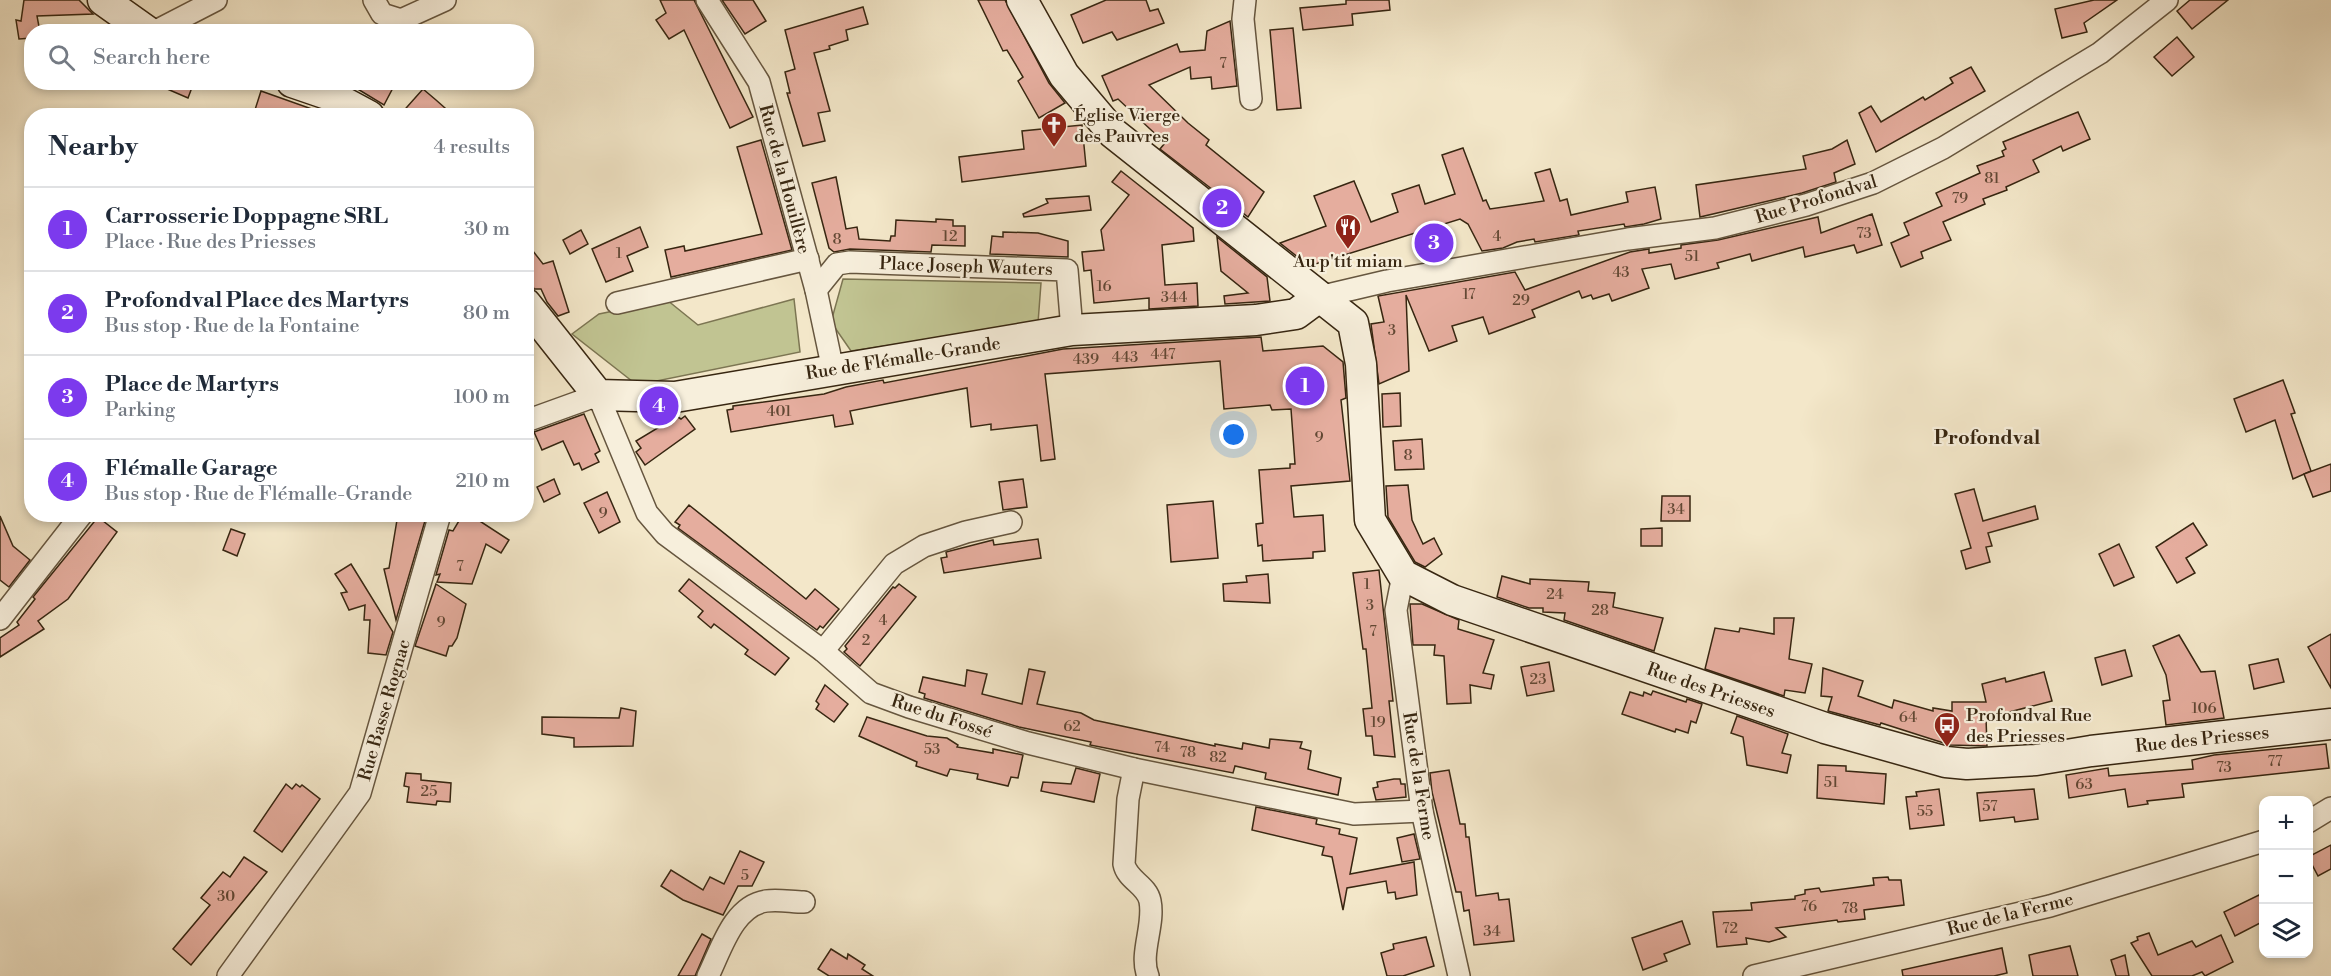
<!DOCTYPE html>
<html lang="en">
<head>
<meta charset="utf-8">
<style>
	:root { --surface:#fff; --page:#f2f2f3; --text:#1f2937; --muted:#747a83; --line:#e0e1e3; --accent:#7c3aed }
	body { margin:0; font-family:"Libre Bodoni",serif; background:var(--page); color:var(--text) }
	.controls { position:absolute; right:18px; bottom:18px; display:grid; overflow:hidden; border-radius:12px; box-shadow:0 3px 9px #0003 }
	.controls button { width:54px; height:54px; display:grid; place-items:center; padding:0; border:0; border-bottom:2px solid var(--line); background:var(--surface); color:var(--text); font:30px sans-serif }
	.you { position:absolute; left:1234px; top:435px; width:21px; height:21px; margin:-15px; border:4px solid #fff; border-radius:50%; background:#1a73e8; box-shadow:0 0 0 9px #1a73e833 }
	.badge { display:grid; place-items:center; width:39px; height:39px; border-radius:50%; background:var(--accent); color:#fff; font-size:20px; font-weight:700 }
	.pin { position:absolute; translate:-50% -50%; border:3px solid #fff; box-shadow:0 2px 6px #0006 }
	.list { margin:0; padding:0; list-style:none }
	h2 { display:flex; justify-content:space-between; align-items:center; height:78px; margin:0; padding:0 24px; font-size:26px }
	h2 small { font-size:20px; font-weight:400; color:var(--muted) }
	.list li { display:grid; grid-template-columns:39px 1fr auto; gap:18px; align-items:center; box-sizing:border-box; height:84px; padding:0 24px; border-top:2px solid var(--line) }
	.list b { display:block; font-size:22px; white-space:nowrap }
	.list p { margin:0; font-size:20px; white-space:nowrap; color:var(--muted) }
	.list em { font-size:20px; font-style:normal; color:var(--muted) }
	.icon { flex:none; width:33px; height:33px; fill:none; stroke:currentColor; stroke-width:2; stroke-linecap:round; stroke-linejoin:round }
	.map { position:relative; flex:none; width:2331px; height:976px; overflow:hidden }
	.search { position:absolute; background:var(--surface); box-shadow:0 3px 9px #0003; left:24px; top:24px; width:510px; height:66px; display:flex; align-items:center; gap:15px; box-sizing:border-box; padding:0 21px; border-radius:24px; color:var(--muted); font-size:22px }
	.panel { position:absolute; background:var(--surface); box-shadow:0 3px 9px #0003; left:24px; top:108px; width:510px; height:414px; border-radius:24px }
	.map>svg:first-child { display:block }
	.green { fill:#c1c492; stroke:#7c7552; stroke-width:1.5 }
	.building { fill:#e5ad9e; stroke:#372611; stroke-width:1.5 }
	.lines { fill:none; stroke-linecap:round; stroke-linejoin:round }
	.street-casing { stroke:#66563f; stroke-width:24 }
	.secondary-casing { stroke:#372611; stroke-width:33 }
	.street { stroke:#f7efdc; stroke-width:21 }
	.secondary { stroke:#f7efdc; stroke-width:30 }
	.labels { text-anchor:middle; stroke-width:4.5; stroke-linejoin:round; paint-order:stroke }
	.number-label { font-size:15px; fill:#624834 }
	.poi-label { font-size:18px; fill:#372611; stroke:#f7efdc; text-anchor:start }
	.street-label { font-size:18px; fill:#372611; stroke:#f7efdc }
	.neighbourhood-label { font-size:20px; font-weight:bold; fill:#372611; stroke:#f7efdc }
</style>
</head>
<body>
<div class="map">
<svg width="2331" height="976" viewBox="0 0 2331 976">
	<rect width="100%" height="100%" fill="#f3e7c9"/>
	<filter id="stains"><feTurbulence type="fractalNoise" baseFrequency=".00333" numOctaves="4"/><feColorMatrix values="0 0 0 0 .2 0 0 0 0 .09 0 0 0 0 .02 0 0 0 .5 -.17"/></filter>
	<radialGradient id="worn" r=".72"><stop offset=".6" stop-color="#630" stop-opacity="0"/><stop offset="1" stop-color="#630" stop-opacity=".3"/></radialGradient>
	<g class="green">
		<path d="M843 279 1041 283 1038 323 851 351 831 322Z"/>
		<path d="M794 299 800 352 637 385 572 334 599 314 667 300 698 325Z"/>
	</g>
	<g class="building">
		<path d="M24 0H79L93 14 37 16 40 32H32V38L19 39 16 20 21 21Z"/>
		<path d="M660 0H694L753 117 730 128 684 30 669 39 656 20 666 13Z"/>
		<path d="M722 0H753L766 21 745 34Z"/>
		<path d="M978 0H1005L1049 83 1065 103 1039 118 1018 81 1023 77 1007 50 1003 51Z"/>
		<path d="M1106 0H1146L1150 11 1158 9 1164 23 1117 40 1112 32 1083 43 1071 15Z"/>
		<path d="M1346 0H1389L1390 10 1352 14 1353 25 1303 30 1300 8 1346 4Z"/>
		<path d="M2094 0H2117L2084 23 2087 32 2062 38 2055 9Z"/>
		<path d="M2190 0H2228L2192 29 2177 11Z"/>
		<path d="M863 7 868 24 846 30 848 40 829 46 830 49 814 53 830 111 818 113 825 141 803 146 787 93H790L785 72 795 69 785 30Z"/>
		<path d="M1230 21 1237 86 1212 89 1211 77 1191 79 1190 67 1149 85 1188 123 1209 140 1206 145 1264 192 1248 217 1160 149 1165 143 1118 99 1113 101 1102 76 1177 44 1180 52 1205 50 1207 31Z"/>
		<path d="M1293 28 1301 108 1277 110 1270 30Z"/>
		<path d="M2177 37 2194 57 2172 76 2154 57Z"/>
		<path d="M1971 67 1985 91 1876 152 1859 113 1871 106 1881 122 1923 97 1925 100 1953 83 1950 78Z"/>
		<path d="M151 82H194L188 98Z"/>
		<path d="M346 82H396L384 105Z"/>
		<path d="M423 89 436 100 454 116H399Z"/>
		<path d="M261 91 326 114V116H253Z"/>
		<path d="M2078 112 2090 139 2063 151 2061 146 2033 160 2039 172 2006 187 2007 190 1983 199 1985 204 1943 222 1951 240 1921 252 1923 258 1901 267 1891 243 1909 235 1904 223 1942 206 1936 193 1980 173 1977 166 2004 156 2002 151 2006 149 2003 142Z"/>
		<path d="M1082 125 1086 166 962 182 959 157 1024 149 1022 131Z"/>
		<path d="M761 140 792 250 671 277 665 250 684 246 685 251 762 234 737 147Z"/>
		<path d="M1847 140 1855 164 1834 173 1836 182 1802 193 1700 217 1696 185 1806 169 1803 156 1832 149Z"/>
		<path d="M1463 148 1483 201 1486 200 1490 209 1544 201 1535 173 1550 169 1560 201 1567 199 1571 215 1628 202 1626 192 1655 187 1661 219 1644 224 1625 227 1624 224 1578 231 1579 235 1535 242 1534 239 1517 242 1503 248 1482 251 1468 224 1460 219 1309 266 1280 243 1326 226 1314 196 1354 181 1371 222 1398 212 1392 194 1419 185 1425 204 1455 194 1442 155Z"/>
		<path d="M1121 171 1193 228 1194 241 1162 245 1165 285 1197 283 1198 306 1149 309V298L1094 303 1091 270 1084 271 1082 252 1104 250 1101 230 1129 195 1112 182Z"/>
		<path d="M836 177 846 229 857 227 859 239 890 241 891 236H895L896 220 936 222V219L953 220V226H965V246L932 245 931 252 850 249 834 252 829 248 812 183Z"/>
		<path d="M1089 196 1091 210 1024 217 1023 214 1048 203 1046 199Z"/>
		<path d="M1872 214 1882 245 1857 253 1854 245 1805 257 1803 247 1752 261 1750 254 1717 263 1719 268 1675 279 1671 264 1642 269 1649 288 1612 301 1609 294 1593 299 1591 295 1582 298 1579 291 1532 310 1535 317 1489 334 1483 317 1452 326 1457 341 1429 351 1406 295 1409 371 1379 384 1371 324 1384 322 1378 296 1515 272 1525 290 1630 252 1649 249V253L1681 248V245L1718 240 1818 217 1821 233Z"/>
		<path d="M640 227 648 247 627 256 633 271 606 282 592 249Z"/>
		<path d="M581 230 588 244 570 254 563 240Z"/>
		<path d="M1003 232 1038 233 1068 241V257L990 254 992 236 1003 237Z"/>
		<path d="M1217 237 1267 277 1270 301 1225 304 1224 296 1248 293 1221 271Z"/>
		<path d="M526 242 543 264 553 261 569 312 558 316 547 302 541 289H534L526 267Z"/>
		<path d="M1261 337 1263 351 1323 346 1343 362 1346 398 1341 400 1350 481 1291 486 1294 517 1323 515 1325 551 1313 552V558L1263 561 1262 545 1258 546 1256 524 1263 523 1259 470 1290 468V464H1295L1291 409 1272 410 1270 405 1224 409 1220 361 1045 374 1055 459 1041 461 1037 425 991 430V424L971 427 967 388 850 411 853 424 835 427 833 415 731 432 727 410 733 409V406L824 394 846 387 883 380 884 383 1063 349Z"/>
		<path d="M2283 380 2295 413 2291 414 2311 471 2293 479 2275 420 2246 432 2234 399Z"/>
		<path d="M1400 393 1401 426 1383 427 1382 394Z"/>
		<path d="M584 414 600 451 595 454 599 462 582 470 579 463 574 465 563 441 542 450 534 432Z"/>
		<path d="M673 414 681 419 685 416 695 429 645 465 636 452 641 448 636 441 666 423 665 421Z"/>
		<path d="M1422 439 1424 469 1395 470 1393 441Z"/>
		<path d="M2331 464V491L2313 497 2304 474Z"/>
		<path d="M554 479 560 494 544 502 537 487Z"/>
		<path d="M1023 479 1027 507 1003 510 999 482Z"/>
		<path d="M1408 485 1412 520 1423 544 1434 538 1442 554 1425 567 1415 562 1388 517 1386 486Z"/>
		<path d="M1974 489 1983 521 2035 506 2038 519 1988 533 1992 546 1986 547 1990 562 1966 569 1961 551 1971 548 1955 494Z"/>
		<path d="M607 492 620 522 599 533 584 503Z"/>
		<path d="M1662 496H1690V521H1661Z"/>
		<path d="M1213 501 1218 558 1171 562 1167 505Z"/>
		<path d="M689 505 806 599 815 589 839 609 823 628 820 626 817 630 678 528 680 525 675 522Z"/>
		<path d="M398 514H427L396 620 384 569 389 568Z"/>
		<path d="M463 514H469L509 540 501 553 486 544 472 584 437 582 440 574 436 575 449 530 453 531Z"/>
		<path d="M0 516 13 546 30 560 9 587 0 580Z"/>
		<path d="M98 517 117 532 68 599 38 621 44 629 0 657V638L19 625 17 622 35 599 33 597Z"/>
		<path d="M2193 523 2207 545 2186 558 2195 573 2177 583 2156 547Z"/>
		<path d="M1662 528V546H1641V529Z"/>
		<path d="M231 529 245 534 237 556 223 550Z"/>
		<path d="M1038 539 1041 558 944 573 941 558 947 557 946 552 993 540 994 545Z"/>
		<path d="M2119 544 2134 577 2114 586 2099 554Z"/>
		<path d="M351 564 393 632 386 655 368 653 370 620H364L365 605 349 610 341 593 347 592 335 574Z"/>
		<path d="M1379 570 1393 701H1389L1395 757 1374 755 1372 736H1366L1363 709 1372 708 1366 649H1363L1353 573Z"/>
		<path d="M1268 574 1270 603 1224 601 1223 584 1247 582 1246 576Z"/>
		<path d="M1502 576 1530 584V579L1589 582 1588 591 1615 593 1613 607 1663 618 1654 651 1564 620 1565 613 1543 612V608H1529L1497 597Z"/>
		<path d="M689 579 789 658 775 675 745 654 748 650 714 624 711 628 698 617 703 611 679 591Z"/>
		<path d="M436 584 466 604 457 638 452 646H449L446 656 415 646Z"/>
		<path d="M899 584 916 597 860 666 844 652 847 649 845 646 893 587 895 588Z"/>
		<path d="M1410 604H1422L1459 620 1458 629 1494 640 1483 673 1494 675 1491 689 1470 685 1471 703 1447 704 1444 656 1434 655 1435 645H1413Z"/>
		<path d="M1774 618H1794L1789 659 1812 664 1805 693 1785 690 1784 696 1705 669 1715 628 1739 632 1740 628 1774 634Z"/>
		<path d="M2331 634V688L2308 647Z"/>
		<path d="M2179 635 2201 672 2215 671 2224 718 2166 725 2163 701 2170 700 2166 675 2153 646Z"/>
		<path d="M2125 650 2132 676 2102 685 2095 658Z"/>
		<path d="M2278 659 2284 682 2254 689 2249 665Z"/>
		<path d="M1549 662 1554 691 1527 696 1521 667Z"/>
		<path d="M1823 668 1863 681 1858 696 1892 708 1894 700 1933 711V708L1952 711V702H1986L1982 684 2005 678 2006 682 2044 672 2052 701 1986 718 1987 746 1950 745 1881 723 1880 725 1828 711 1832 697 1821 696Z"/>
		<path d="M1029 669 1045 672 1037 704 1081 713 1094 720 1215 746V744L1242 749 1243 743 1269 748 1270 739 1302 742 1300 748 1311 751 1308 769 1341 778 1338 795 1265 779 1266 773 1235 766 1233 773 1090 745 1091 742 1019 727 924 698 925 694 919 692 923 677 965 686 967 670 987 674 982 694 1022 704Z"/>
		<path d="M825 685 848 704 834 722 816 709 819 704 816 701Z"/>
		<path d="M1653 691 1686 702 1687 699 1702 704 1696 723 1691 721 1688 733 1676 729 1675 732 1622 714 1630 692 1643 696 1644 692 1651 695Z"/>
		<path d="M621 708 636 711 633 746 574 747V738L542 734V717L619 718Z"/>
		<path d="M1737 716 1788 734 1782 753 1791 755 1787 773 1747 765 1743 737 1731 733Z"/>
		<path d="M867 717 927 736 947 738 958 745 957 747 993 753V749L1023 755 1018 778 1011 777 1008 786 977 779 978 774 950 769 947 776 916 766 917 762 859 736Z"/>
		<path d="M2326 744 2329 768 2182 784 2184 797 2147 801 2148 804 2128 807 2125 789 2069 798 2066 775 2108 768 2109 776 2193 769 2192 760 2214 755Z"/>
		<path d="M1818 765 1846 766V771L1886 774 1884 804 1817 798Z"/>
		<path d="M1076 768 1100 774 1094 802 1041 791 1043 782 1071 784Z"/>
		<path d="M1449 770 1460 824H1465L1466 837H1469L1476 896 1498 893 1499 900 1509 899 1514 941 1474 945 1469 910 1464 911 1461 892H1456L1432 792 1430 773Z"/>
		<path d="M406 773 421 774V780L451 783 450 802 437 801 436 805 407 802 409 787 404 786Z"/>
		<path d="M1394 779H1400L1401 784H1405L1406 797 1376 800 1373 788 1378 787 1377 782Z"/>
		<path d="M286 784 292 789 296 784 300 787 302 785 320 799 282 852 254 831Z"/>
		<path d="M1939 789 1944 825 1910 829 1906 797 1917 796 1916 792Z"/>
		<path d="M2034 789 2038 819 2015 822 2014 817 1980 821 1977 793Z"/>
		<path d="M1256 807 1317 819 1316 824 1340 829 1339 834 1357 838 1350 874 1414 862 1417 895 1396 899 1395 892 1388 893 1386 881 1347 888 1343 910 1332 857 1322 855 1324 847 1252 830Z"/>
		<path d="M1414 834 1420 859 1402 862 1397 838Z"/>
		<path d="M2331 845V869L2318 876 2308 857Z"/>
		<path d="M740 851 764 862 752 886H738L723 915 683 900 661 886 671 870 703 890 710 877 724 884Z"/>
		<path d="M244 857 267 872 191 965 173 949 210 905 201 898 223 872 230 877Z"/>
		<path d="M1888 877 1889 880H1901L1904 905 1864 910 1865 919 1838 922 1837 920 1776 928 1786 937 1769 942 1746 938 1747 944 1717 947 1713 912 1752 910 1751 903 1795 899V896L1805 894V890L1819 888 1821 892 1874 885 1873 878Z"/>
		<path d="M2259 895 2264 904V921L2235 936 2224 912Z"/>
		<path d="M1682 921 1690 944 1664 954 1667 961 1643 970 1632 938Z"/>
		<path d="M2149 933 2158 955 2192 941 2196 947 2221 935 2233 962 2205 976 2202 972 2192 976H2152L2131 943 2138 940 2137 937Z"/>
		<path d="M702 934 711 939 695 976H678Z"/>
		<path d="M1426 937 1434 966 1403 976H1387L1381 953 1394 949 1393 944Z"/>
		<path d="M2070 946 2078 976H2033L2029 955Z"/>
		<path d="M2002 948 2007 973 1994 976H1903L1902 970Z"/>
		<path d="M831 949 847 959 848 954 865 965 862 969 873 976H829L818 969Z"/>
		<path d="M2125 955 2129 976H2116L2111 960Z"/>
	</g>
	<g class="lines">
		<g class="street-casing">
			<g id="street">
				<path d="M374 0 382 14 401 20 445 0"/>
				<path d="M707 0 759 82 816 290 833 370"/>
				<path d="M1245 0 1243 19 1251 99"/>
				<path d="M154 32 216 0"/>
				<path d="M816 290 837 264 850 262 1067 270 1072 330"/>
				<path d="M1319 297 1387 281 1628 239 1715 228 1806 205 1873 183 1943 148 2100 53 2167 0"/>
				<path d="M617 303 808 259"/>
				<path d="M526 421 598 395 647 513 665 534 823 651 871 693 909 707 1028 743 1134 769 1354 814 1422 811"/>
				<path d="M1403 575 1396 610 1422 811 1459 976"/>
				<path d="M0 619 82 514"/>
				<path d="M823 651 894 564 924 546 966 532 1011 522"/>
				<path d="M1134 769 1128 799 1124 864C1127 880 1147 885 1150 901 1155 925 1139 954 1148 976"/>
				<path d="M2308 822 2331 808"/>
				<path d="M228 976 360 793 440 514"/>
				<path d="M708 976C721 950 733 906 766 901 778 899 792 902 804 902"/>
				<path d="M1754 976 2050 906 2264 841"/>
			</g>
		</g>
		<g class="secondary-casing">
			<g id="secondary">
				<path d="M103 0 148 32"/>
				<path d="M1022 0 1064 75 1113 133 1353 323 1361 364 1370 520 1403 575 1452 600 1825 728 1946 762 1967 764 2036 760 2091 751 2331 724"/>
				<path d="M292 82 330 95 369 116"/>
				<path d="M526 304 598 395 675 397 1072 330 1256 320 1296 314 1319 297"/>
			</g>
		</g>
		<use href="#street" class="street"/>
		<use href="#secondary" class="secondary"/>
	</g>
	<defs>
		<g id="church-pin" transform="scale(1.35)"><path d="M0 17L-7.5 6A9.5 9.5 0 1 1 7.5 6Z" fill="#8f2418" stroke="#f7efdc"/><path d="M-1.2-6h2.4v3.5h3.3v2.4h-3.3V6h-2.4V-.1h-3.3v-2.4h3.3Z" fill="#fff"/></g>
		<g id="restaurant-pin" transform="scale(1.35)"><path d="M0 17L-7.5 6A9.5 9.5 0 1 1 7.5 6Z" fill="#8f2418" stroke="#f7efdc"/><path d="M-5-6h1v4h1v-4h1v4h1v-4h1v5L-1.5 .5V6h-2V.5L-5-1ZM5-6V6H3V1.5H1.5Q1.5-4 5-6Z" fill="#fff"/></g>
		<g id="bus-pin" transform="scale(1.35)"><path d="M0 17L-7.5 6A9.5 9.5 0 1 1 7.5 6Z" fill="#8f2418" stroke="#f7efdc"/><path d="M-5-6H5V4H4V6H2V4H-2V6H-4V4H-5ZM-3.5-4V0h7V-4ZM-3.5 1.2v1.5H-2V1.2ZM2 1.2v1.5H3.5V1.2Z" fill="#fff"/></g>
	</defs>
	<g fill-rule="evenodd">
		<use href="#church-pin" x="1054" y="125"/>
		<use href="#restaurant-pin" x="1348" y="227"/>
		<use href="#bus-pin" x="1947" y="725"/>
	</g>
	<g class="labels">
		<g class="number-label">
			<text x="1223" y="68">7</text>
			<text x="1992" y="183">81</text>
			<text x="1960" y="203">79</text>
			<text x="1864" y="238">73</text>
			<text x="950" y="241">12</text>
			<text x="1497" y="241">4</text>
			<text x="837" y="244">8</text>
			<text x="619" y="258">1</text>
			<text x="1692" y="261">51</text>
			<text x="1621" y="277">43</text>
			<text x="1104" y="291">16</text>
			<text x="1469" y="299">17</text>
			<text x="1174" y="302">344</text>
			<text x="1521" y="305">29</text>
			<text x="1392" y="335">3</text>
			<text x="1163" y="359">447</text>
			<text x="1125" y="362">443</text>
			<text x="1086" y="364">439</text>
			<text x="779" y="416">401</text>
			<text x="1319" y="442">9</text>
			<text x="1408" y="460">8</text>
			<text x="1676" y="514">34</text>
			<text x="603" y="518">9</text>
			<text x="460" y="571">7</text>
			<text x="1367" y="589">1</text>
			<text x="1555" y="599">24</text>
			<text x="1370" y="610">3</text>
			<text x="1600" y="615">28</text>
			<text x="883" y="625">4</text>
			<text x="441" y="627">9</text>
			<text x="1373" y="636">7</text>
			<text x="866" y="645">2</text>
			<text x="1538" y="684">23</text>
			<text x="2204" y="713">106</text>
			<text x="1908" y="722">64</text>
			<text x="1378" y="727">19</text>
			<text x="1072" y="731">62</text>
			<text x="1162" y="752">74</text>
			<text x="932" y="754">53</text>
			<text x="1188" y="757">78</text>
			<text x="1218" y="762">82</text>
			<text x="2275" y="766">77</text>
			<text x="2224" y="772">73</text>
			<text x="1831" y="787">51</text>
			<text x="2084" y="789">63</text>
			<text x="429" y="796">25</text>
			<text x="1990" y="811">57</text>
			<text x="1925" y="816">55</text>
			<text x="745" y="880">5</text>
			<text x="226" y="901">30</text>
			<text x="1809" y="911">76</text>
			<text x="1850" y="913">78</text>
			<text x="1730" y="933">72</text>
			<text x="1492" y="936">34</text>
		</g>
		<g class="poi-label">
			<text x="1074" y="121">Église Vierge<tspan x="1074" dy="21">des Pauvres</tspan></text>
			<text x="1348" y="267" text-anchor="middle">Au p'tit miam</text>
			<text x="1966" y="721">Profondval Rue<tspan x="1966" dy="21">des Priesses</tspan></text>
		</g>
		<g class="street-label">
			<text transform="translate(785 179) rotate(75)" y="6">Rue de la Houillère</text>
			<text transform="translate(1816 199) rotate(-17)" y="6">Rue Profondval</text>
			<text transform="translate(966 266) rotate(2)" y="6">Place Joseph Wauters</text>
			<text transform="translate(903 358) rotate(-9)" y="6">Rue de Flémalle-Grande</text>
			<text transform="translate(1711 690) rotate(19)" y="6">Rue des Priesses</text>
			<text transform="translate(384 710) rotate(-74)" y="6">Rue Basse Rognac</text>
			<text transform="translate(942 716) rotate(18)" y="6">Rue du Fossé</text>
			<text transform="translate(2202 739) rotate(-6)" y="6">Rue des Priesses</text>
			<text transform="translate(1419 776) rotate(81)" y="6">Rue de la Ferme</text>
			<text transform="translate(2010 914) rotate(-14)" y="6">Rue de la Ferme</text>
		</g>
		<g class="neighbourhood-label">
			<text x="1987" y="444">Profondval</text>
		</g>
	</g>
	<rect width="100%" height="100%" filter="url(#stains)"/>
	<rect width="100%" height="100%" fill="url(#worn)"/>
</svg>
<div class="controls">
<button>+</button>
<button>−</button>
<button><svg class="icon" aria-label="layers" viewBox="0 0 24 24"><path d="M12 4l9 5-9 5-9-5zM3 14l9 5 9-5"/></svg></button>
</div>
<div class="you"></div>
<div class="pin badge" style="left:1305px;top:386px">1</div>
<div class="pin badge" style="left:1222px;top:208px">2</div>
<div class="pin badge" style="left:1434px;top:243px">3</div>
<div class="pin badge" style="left:659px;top:406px">4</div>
<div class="search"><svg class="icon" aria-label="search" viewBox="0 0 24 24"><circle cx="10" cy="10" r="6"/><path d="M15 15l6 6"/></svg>Search here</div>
<section class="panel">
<h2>Nearby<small>4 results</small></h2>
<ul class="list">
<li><span class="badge">1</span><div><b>Carrosserie Doppagne SRL</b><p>Place · Rue des Priesses</p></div><em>30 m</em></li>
<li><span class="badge">2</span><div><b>Profondval Place des Martyrs</b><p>Bus stop · Rue de la Fontaine</p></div><em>80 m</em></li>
<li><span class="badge">3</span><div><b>Place de Martyrs</b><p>Parking</p></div><em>100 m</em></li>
<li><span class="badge">4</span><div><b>Flémalle Garage</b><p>Bus stop · Rue de Flémalle-Grande</p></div><em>210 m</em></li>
</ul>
</section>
</div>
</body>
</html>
